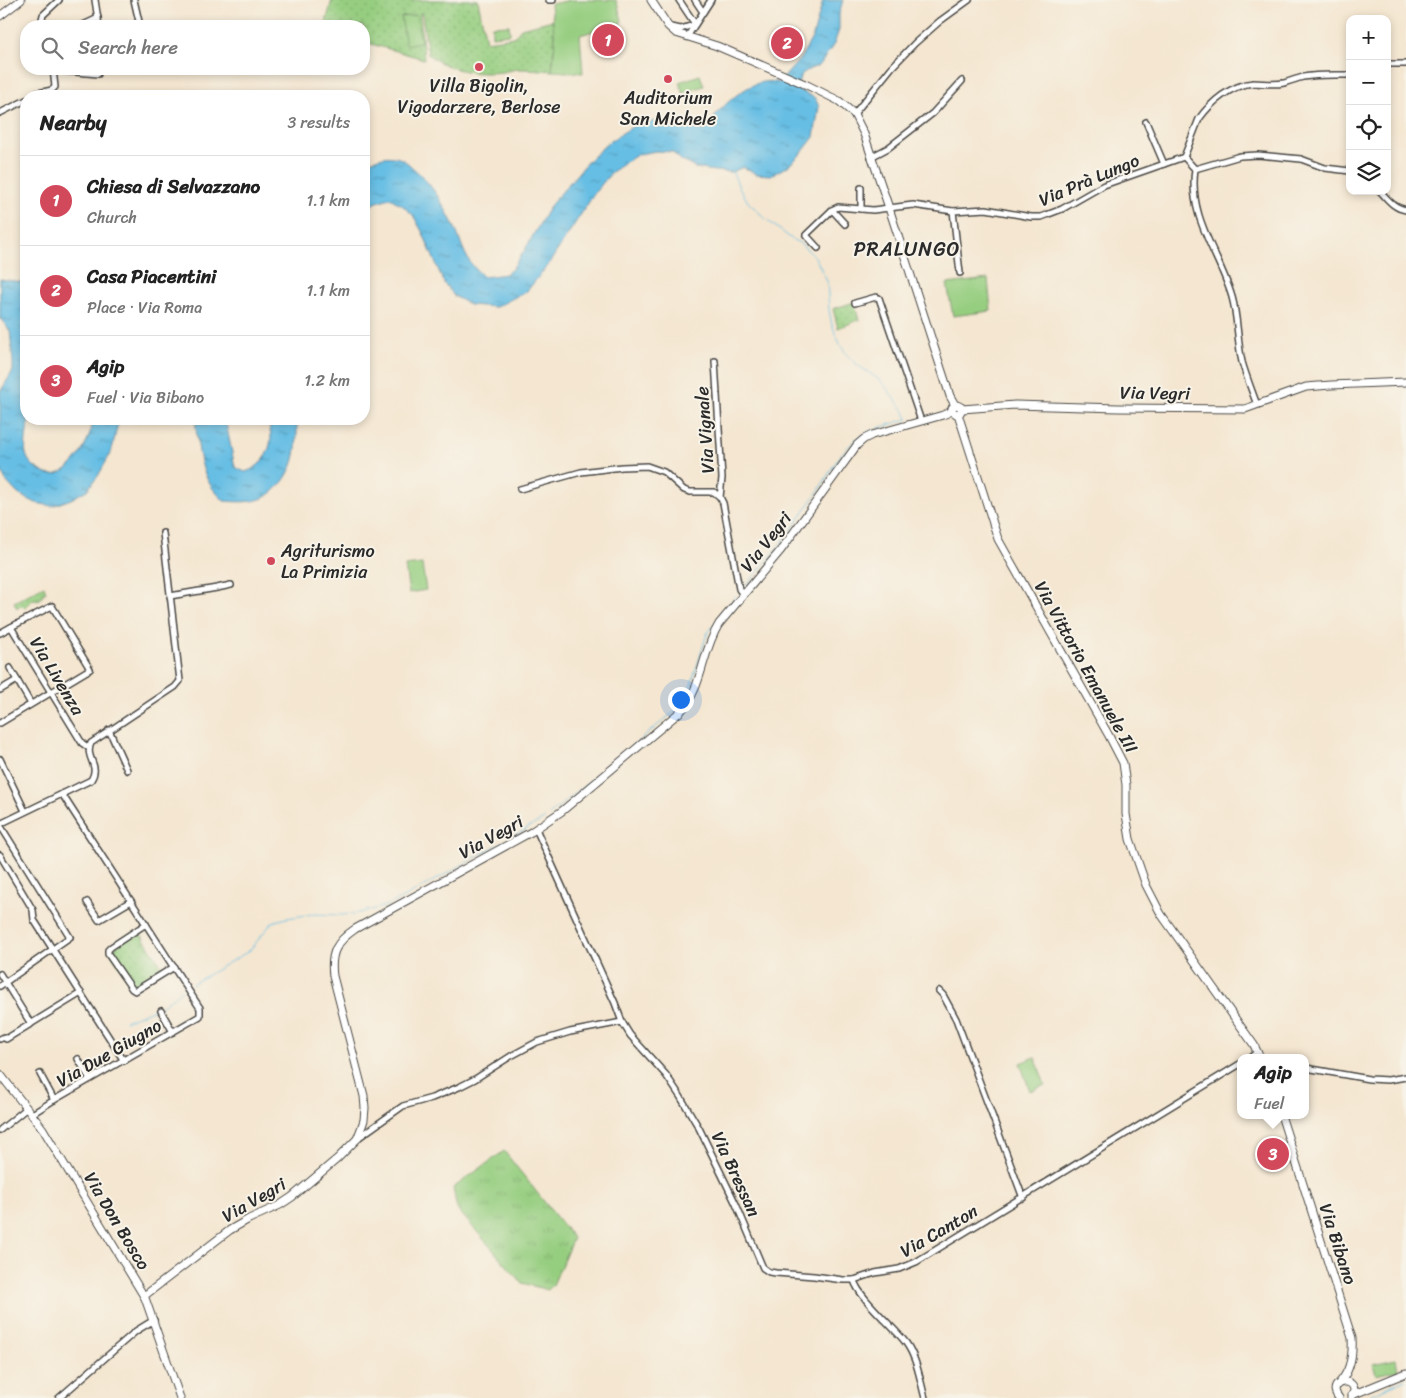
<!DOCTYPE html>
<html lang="en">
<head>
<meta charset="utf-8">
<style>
	:root { --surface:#fff; --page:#f2f2f2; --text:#222; --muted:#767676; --line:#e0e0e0; --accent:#d1495b }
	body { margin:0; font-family:Sriracha,sans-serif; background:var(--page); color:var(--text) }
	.controls { position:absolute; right:15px; top:15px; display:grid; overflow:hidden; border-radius:10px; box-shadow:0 2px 8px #0003 }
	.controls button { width:45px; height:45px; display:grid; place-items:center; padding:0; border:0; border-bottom:1px solid var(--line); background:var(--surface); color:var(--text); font:25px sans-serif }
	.you { position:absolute; left:680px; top:699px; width:18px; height:18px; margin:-12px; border:4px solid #fff; border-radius:50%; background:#1a73e8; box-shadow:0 0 0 8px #1a73e833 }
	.badge { display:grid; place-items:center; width:32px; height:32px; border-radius:50%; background:var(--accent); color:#fff; font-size:16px; font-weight:700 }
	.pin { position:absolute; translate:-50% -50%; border:2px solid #fff; box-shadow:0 1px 5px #0006 }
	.popup { position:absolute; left:1237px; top:1054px; width:72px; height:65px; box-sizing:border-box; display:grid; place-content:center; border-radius:10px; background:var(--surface); filter:drop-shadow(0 1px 4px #0005); font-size:16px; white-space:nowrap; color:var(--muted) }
	.popup b { font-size:19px; color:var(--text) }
	.popup::after { content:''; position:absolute; left:50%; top:100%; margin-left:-10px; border:10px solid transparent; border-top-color:var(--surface) }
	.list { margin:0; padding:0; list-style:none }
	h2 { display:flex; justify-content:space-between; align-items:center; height:65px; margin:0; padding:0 20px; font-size:21px }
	h2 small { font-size:16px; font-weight:400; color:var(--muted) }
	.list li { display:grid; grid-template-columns:32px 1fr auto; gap:15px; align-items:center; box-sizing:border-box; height:90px; padding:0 20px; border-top:1px solid var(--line) }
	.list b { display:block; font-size:19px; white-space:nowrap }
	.list p { margin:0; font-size:16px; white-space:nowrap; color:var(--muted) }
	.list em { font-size:16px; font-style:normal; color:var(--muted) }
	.icon { flex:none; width:28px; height:28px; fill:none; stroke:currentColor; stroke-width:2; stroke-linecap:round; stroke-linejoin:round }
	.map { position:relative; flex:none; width:1406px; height:1398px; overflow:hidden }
	.search { position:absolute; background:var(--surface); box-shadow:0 2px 8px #0003; left:20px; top:20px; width:350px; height:55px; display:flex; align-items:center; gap:12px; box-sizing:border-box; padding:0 18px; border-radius:20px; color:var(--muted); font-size:19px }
	.panel { position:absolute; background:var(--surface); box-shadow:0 2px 8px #0003; left:20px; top:90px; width:350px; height:335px; border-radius:20px }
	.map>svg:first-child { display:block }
	.grass { fill:url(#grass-tufts); stroke:#607c56 }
	.park { fill:url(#park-dots); stroke:#607c56 }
	.pitch { fill:#96ce80; stroke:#607c56 }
	.water { fill:url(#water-ripples); stroke:#487488 }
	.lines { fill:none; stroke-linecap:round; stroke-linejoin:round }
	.stream { stroke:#66bee4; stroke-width:1 }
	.street-casing { stroke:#494744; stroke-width:8 }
	.secondary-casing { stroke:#494744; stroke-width:9 }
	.street { stroke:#fff; stroke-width:5 }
	.secondary { stroke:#fff; stroke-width:7 }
	.poi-dot { fill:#d1495b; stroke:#f7f3e8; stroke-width:2 }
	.labels { text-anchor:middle; stroke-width:4; stroke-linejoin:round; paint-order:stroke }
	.poi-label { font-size:18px; fill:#2b2b2b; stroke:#f7f3e8 }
	.street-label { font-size:18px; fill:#2b2b2b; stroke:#f7f3e8 }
	.quarter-label { font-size:20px; letter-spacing:1px; fill:#2b2b2b; stroke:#f7f3e8 }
</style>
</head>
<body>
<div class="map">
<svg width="1406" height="1398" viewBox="0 0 1406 1398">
	<defs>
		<pattern id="grass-tufts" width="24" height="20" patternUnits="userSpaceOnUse" patternTransform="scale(1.25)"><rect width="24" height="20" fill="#96ce80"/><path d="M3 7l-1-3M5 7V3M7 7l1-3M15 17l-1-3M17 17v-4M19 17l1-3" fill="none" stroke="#81b16f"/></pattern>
		<pattern id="park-dots" width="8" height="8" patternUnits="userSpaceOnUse" patternTransform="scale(1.25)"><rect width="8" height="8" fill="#96ce80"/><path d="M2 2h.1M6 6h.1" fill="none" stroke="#81b16f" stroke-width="1.8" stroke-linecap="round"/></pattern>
		<pattern id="water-ripples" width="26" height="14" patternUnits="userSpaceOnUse" patternTransform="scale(1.25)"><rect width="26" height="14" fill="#66bee4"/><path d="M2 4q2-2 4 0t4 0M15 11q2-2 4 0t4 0" fill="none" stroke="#549bb9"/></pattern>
	</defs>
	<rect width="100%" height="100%" fill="#f7f3e8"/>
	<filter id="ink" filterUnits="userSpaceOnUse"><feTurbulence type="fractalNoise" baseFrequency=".02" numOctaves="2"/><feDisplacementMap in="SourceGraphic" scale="10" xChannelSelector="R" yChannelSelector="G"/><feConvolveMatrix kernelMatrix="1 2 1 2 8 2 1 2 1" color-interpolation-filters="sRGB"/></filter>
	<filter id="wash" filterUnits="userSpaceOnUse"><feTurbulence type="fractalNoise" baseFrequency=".0096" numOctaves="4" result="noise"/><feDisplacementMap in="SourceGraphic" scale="20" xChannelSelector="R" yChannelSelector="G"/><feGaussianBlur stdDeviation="1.12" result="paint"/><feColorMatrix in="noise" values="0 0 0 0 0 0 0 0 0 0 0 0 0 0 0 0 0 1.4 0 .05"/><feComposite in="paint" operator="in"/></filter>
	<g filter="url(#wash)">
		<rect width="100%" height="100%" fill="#f4e6d0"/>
		<path class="grass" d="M504 1151 573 1238 553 1285 548 1290 522 1283 457 1209 453 1188Z"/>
		<g class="park">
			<path d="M332 0H375L379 1V0H478L486 41 514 37 521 28 553 20 555 42 552 71C542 70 531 69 521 69 514 69 508 71 502 72 476 75 448 71 428 54L422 14 420 13 424 59 364 42V26H325Z"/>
			<path d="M854 302 859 320 838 328 833 309Z"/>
			<path d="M44 586 46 592 44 593 39 600 33 599 26 607 19 606 17 608 14 602Z"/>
			<path d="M139 931 164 970 137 987H133L111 953V948Z"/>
		</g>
		<g class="pitch">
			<path d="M571 0H616L622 20 621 23 580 35 583 73 552 71 555 42 551 4Z"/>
			<path d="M416 15 421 42 406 45 401 17Z"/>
			<path d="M509 25 510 34 492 36V26Z"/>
			<path d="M700 75 704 86 683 93 679 82Z"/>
			<path d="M988 279 991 311 953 316 947 284Z"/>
			<path d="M422 564 426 590 409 593 405 566Z"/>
			<path d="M1035 1057 1045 1085 1030 1091 1020 1063Z"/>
			<path d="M1396 1359 1398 1370 1376 1375 1373 1364Z"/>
		</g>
		<g class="water">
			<path d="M823 0H843L839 14V30L834 44 820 65 810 69 803 73 795 88 815 98 819 107 814 137 801 154 788 166 771 175 756 174 743 167 732 172 715 171 695 168 681 160 672 152 656 151 639 154 625 162 611 173 596 191 548 265 527 291 496 307 470 305 454 296 444 283 423 233 413 215 402 205 390 198C380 201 370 203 364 213V164C372 160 384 155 393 157 401 157 408 163 413 168 434 186 443 204 455 228 464 249 465 261 484 277L506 274 512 269 523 253 550 206 589 160 610 141 635 125 667 119 692 128 704 131C711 123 716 113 724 106 738 93 759 76 779 83L800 59 813 36Z"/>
			<path d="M0 279 21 282 26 285V419H29C28 427 24 446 26 454 28 462 34 467 41 471 60 485 81 457 87 441 90 434 92 426 94 419H119L111 453 98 476 87 490 71 499 52 506 36 503 18 494 5 480 0 466V392L13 371V362L10 331 0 318Z"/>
			<path d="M195 419H225L235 467 245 472C260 468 269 455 271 439 271 433 269 425 268 419H296L297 423C297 434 297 445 295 455 292 472 279 491 263 498 252 503 236 502 224 501 220 496 214 491 211 486 198 465 198 442 195 419Z"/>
		</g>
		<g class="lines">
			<g class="stream">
				<path d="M732 171 739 187 748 202 767 220 793 240 800 243 815 257 827 281 829 310 832 325 840 344 847 355 856 364 881 381 905 412 908 419C889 425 867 429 852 443 838 455 829 474 819 490 796 525 771 557 744 588"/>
				<path d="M689 692 707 634 736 596"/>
				<path d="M549 815 681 706"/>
				<path d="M192 984 249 951 270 925 275 921 287 918 313 914 343 915 359 913 386 906 405 897 544 819"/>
				<path d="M125 1021 160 1007 182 990"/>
				<path d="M1363 1398 1406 1379"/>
			</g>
		</g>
	</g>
	<g filter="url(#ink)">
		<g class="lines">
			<g class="street-casing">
				<g id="street">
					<path d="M95 0 99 26"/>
					<path d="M134 0 140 26"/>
					<path d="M549 0H553"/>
					<path d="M679 0 695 24"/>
					<path d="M695 0 703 12"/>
					<path d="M44 26 42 19 43 15 59 0"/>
					<path d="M81 26 98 18"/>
					<path d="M670 27 681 29 693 25"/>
					<path d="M687 37 711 0"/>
					<path d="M1387 64H1406"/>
					<path d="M53 70 98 74 99 69"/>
					<path d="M33 96 38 93 52 90 55 87 53 69"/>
					<path d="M0 113 26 100"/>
					<path d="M854 114 892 67 915 43 940 21 969 0"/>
					<path d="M1146 122 1164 164"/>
					<path d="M871 157 888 148 933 113 962 81"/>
					<path d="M1184 157 1195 169C1188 218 1219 253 1232 297 1238 318 1237 340 1242 362 1246 376 1252 391 1257 405"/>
					<path d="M1195 169 1240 156 1258 155 1301 159 1325 168 1350 171"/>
					<path d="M861 188V209"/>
					<path d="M1380 191C1388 200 1394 208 1406 210"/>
					<path d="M832 210 845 224"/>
					<path d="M953 211 960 273"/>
					<path d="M818 248 806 235 832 210 838 207 873 210 913 205 953 211 986 209 1031 217H1041L1062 209 1104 185 1184 157 1199 119C1211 102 1231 85 1253 83 1263 83 1273 85 1284 83 1290 81 1296 79 1303 77 1318 74 1334 75 1350 75"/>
					<path d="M855 303 876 297 879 298 921 421"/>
					<path d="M715 361 722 478 720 497"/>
					<path d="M520 489 581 472 622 467 647 466 664 472 684 490 690 492H714L720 497 723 503 739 589 743 595"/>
					<path d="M170 596 217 588 231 585"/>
					<path d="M0 633 11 627 82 743 89 748"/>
					<path d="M10 668 31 704"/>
					<path d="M0 690 17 680"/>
					<path d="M0 723 90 669 52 606 11 627"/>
					<path d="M109 730 127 770"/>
					<path d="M0 759 25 811"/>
					<path d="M0 824 91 780C101 764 84 759 91 743L175 687 180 681 163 533"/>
					<path d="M0 825 70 937 0 986"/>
					<path d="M536 829 615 1003 622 1022 630 1035 666 1075 680 1096 699 1128 736 1204 763 1268 769 1272 776 1273 814 1276 843 1280H854L875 1273 899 1269 916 1262 1240 1064"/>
					<path d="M0 855 33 910 34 920 124 1061"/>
					<path d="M87 902 99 920 131 901"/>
					<path d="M146 924 111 947 108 950V954L132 989 135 991 174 967"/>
					<path d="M0 974 31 1024"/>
					<path d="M939 991 943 995 956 1019 1023 1198"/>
					<path d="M161 1011 173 1032"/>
					<path d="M0 1039 4 1037 6 1039 81 993"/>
					<path d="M1250 1058 1257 1052"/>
					<path d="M78 1059 90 1079"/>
					<path d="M1306 1068 1369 1079 1388 1080 1406 1077"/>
					<path d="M40 1074 54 1100"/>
					<path d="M32 1114 54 1100 200 1016V1008L196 1002 62 794"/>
					<path d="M0 1130 27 1108"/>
					<path d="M358 1138 403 1106 432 1098 459 1087 475 1079 511 1056 537 1042 570 1032 622 1022"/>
					<path d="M854 1280C858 1297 894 1327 906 1343 917 1358 920 1380 925 1398"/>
					<path d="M59 1398 136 1331 154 1320"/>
				</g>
			</g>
			<g class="secondary-casing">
				<g id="secondary">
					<path d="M651 0 668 26 676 33 717 46 807 85 839 101 854 114 864 134 889 208 950 396 955 405 952 408V411L956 414 960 413 962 409 961 407 957 405H955"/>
					<path d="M0 16 21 0"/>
					<path d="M962 409 1015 405 1118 408 1245 409 1306 387 1331 385 1406 382"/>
					<path d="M958 414 998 539 1108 734 1123 763 1126 785V814L1130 839 1146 885 1161 914 1254 1045 1260 1058"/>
					<path d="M0 1074 43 1129 145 1298 180 1398"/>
					<path d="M1281 1115 1352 1338C1353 1354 1351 1370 1340 1382"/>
					<path d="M144 1296 230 1230 249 1219 280 1205 292 1197 337 1159 357 1139 361 1129 364 1120 365 1108 364 1096 333 976C330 953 336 942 355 929L531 832 562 811 681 711C704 685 701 653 719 624L781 550 857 445 864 439 872 435 943 415 952 411"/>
					<path d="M1352 1395 1406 1373"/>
					<path d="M1339 1398C1323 1379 1363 1375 1352 1397"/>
				</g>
			</g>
			<use href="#street" class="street"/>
			<use href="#secondary" class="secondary"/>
		</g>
	</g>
	<g class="poi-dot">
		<circle cx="479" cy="67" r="5"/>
		<circle cx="668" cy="79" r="5"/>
		<circle cx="271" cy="561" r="5"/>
	</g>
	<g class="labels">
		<g class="poi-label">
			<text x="479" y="92">Villa Bigolin,<tspan x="479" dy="21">Vigodarzere, Berlose</tspan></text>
			<text x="668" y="104">Auditorium<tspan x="668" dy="21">San Michele</tspan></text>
			<text x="281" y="557" text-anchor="start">Agriturismo<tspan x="281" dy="21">La Primizia</tspan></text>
		</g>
		<g class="street-label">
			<text transform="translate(1089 180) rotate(-23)" y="6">Via Prà Lungo</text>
			<text transform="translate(1155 393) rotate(1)" y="6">Via Vegri</text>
			<text transform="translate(705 430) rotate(-94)" y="6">Via Vignale</text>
			<text transform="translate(766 542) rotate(-52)" y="6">Via Vegri</text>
			<text transform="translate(1086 667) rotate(61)" y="6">Via Vittorio Emanuele III</text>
			<text transform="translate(57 676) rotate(59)" y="6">Via Livenza</text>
			<text transform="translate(491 837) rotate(-29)" y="6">Via Vegri</text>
			<text transform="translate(109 1053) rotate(-30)" y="6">Via Due Giugno</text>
			<text transform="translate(736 1174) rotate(65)" y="6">Via Bressan</text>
			<text transform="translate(254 1200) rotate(-30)" y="6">Via Vegri</text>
			<text transform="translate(117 1221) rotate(59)" y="6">Via Don Bosco</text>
			<text transform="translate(939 1231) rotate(-30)" y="6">Via Canton</text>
			<text transform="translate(1338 1244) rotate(72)" y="6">Via Bibano</text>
		</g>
		<g class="quarter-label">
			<text x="907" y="256">PRALUNGO</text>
		</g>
	</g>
</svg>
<div class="controls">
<button>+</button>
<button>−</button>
<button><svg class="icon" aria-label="locate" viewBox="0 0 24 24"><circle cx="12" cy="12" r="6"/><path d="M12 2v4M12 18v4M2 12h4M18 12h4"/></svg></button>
<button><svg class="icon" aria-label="layers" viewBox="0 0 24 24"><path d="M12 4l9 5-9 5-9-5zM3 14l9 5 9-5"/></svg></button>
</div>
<div class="you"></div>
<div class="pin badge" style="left:608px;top:40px">1</div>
<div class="pin badge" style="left:787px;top:43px">2</div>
<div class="pin badge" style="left:1273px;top:1154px">3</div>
<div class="popup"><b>Agip</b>Fuel</div>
<div class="search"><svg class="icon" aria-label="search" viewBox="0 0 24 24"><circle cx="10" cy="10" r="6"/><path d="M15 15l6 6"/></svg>Search here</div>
<section class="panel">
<h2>Nearby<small>3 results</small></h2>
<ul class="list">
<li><span class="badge">1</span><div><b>Chiesa di Selvazzano</b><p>Church</p></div><em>1.1 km</em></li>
<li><span class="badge">2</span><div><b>Casa Piacentini</b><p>Place · Via Roma</p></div><em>1.1 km</em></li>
<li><span class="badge">3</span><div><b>Agip</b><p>Fuel · Via Bibano</p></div><em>1.2 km</em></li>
</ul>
</section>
</div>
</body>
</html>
